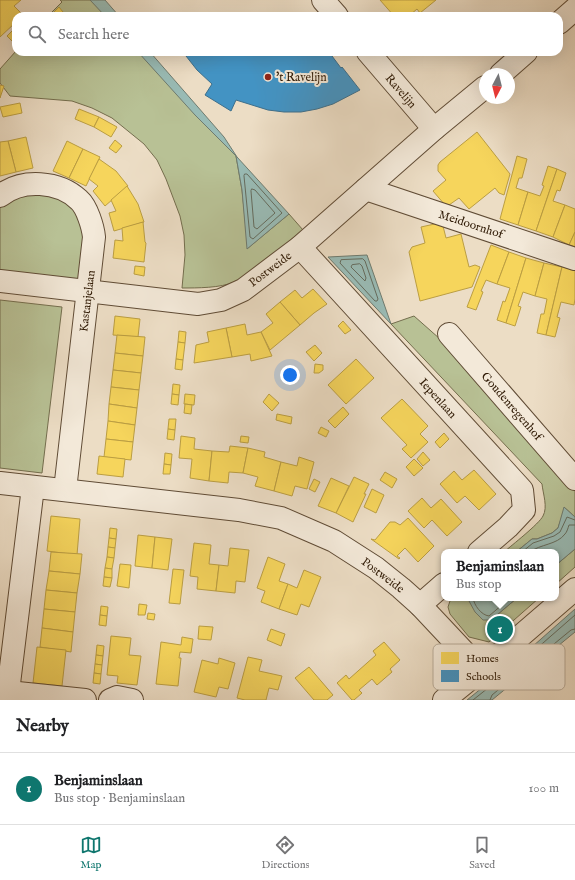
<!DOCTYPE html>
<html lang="en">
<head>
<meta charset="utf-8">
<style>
	:root { --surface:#fff; --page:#f2f2f2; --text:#202124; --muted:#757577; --line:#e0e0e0; --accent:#0f766e }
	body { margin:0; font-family:"IM FELL English",serif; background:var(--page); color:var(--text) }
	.compass { position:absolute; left:479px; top:68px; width:36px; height:36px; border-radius:50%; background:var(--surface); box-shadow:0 4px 16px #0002; rotate:187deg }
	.you { position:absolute; left:290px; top:375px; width:14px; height:14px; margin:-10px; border:3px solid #fff; border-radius:50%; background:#1a73e8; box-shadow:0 0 0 6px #1a73e833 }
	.badge { display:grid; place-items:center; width:26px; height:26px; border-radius:50%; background:var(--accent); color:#fff; font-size:13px; font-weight:700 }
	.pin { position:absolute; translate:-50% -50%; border:2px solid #fff; box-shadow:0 1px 4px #0006 }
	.popup { position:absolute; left:441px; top:549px; width:118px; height:52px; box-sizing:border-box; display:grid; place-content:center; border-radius:8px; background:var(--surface); filter:drop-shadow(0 1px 3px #0005); font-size:13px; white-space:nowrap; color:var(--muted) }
	.popup b { font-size:15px; color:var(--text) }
	.popup::after { content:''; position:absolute; left:50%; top:100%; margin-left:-8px; border:8px solid transparent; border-top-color:var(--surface) }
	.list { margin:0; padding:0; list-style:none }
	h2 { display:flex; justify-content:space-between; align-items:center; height:52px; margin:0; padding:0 16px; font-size:17px }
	h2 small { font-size:13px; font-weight:400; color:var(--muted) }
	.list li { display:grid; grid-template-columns:26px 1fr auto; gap:12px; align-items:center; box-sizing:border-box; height:72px; padding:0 16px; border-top:1px solid var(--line) }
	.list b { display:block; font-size:15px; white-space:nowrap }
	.list p { margin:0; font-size:13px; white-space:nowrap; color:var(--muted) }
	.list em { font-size:13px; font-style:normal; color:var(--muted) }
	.icon { flex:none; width:22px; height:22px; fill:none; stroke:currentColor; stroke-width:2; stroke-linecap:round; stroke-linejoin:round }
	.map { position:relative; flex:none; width:575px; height:700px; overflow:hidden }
	.search { position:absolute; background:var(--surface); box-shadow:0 4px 16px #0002; left:12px; right:12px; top:12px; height:44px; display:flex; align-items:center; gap:10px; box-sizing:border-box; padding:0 14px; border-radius:12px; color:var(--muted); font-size:15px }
	.sheet { height:124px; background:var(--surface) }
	nav { display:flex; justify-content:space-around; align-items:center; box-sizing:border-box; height:56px; border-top:1px solid var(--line); background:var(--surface); font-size:11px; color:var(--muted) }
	nav a { display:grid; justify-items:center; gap:2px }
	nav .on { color:var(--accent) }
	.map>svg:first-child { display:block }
	.green { fill:#b8c195; stroke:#746e4e }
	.water { fill:#99bbb5; stroke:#6f7b6f }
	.homes { fill:#f6d55c; stroke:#bb9e42 }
	.schools { fill:#4393c3; stroke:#3e6f8b }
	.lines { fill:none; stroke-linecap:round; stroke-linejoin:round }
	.shore { stroke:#656c5e; stroke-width:1 }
	.minor-casing { stroke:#604c36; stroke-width:24 }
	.minor { stroke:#f3e9d9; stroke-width:22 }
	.poi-dot { fill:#8f2418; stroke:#f3e9d9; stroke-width:1.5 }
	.labels { text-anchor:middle; stroke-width:4; stroke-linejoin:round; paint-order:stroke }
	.poi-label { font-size:12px; fill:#311c07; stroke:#f3e9d9; text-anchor:start }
	.street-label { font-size:12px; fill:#311c07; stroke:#f3e9d9 }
	.key { fill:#f3e9d9; stroke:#b9ac9a; stroke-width:1 }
	.key-label { font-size:11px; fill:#311c07 }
</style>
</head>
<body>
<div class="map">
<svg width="575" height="700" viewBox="0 0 575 700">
	<rect width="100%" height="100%" fill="#ecddc5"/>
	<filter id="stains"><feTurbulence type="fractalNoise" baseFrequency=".005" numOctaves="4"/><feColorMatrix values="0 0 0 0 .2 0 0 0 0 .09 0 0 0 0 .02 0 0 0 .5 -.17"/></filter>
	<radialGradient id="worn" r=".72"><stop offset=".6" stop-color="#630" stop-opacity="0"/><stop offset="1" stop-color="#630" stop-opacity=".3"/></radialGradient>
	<g class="green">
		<path d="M60 0H92L107 16H48L62 2Z"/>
		<path d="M16 51 140 52 236 156 242 190 248 248 289 214 303 230C282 248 260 271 234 282 221 288 197 288 182 288L185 255 184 235 180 216 166 179 157 160 144 144 112 118 92 108 72 101 10 96 0 83V69Z"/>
		<path d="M13 194H52L74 208 86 231 84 282 0 270V202Z"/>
		<path d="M0 300 62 307 42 473 0 468Z"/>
		<path d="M414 316 457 354 575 489V517L565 508 558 528 552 533 537 539H532L516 552H504C512 545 539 524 543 516 548 507 543 494 542 484L391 324Z"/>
		<path d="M575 549V567L556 584V565Z"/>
		<path d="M451 598H470L469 601 491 620 517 598H539L489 642 469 637 450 614 448 607Z"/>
	</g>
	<g class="water">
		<path d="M90 0H105L119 16H105Z"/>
		<path d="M138 52H150L224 137 237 157 289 214 247 249 242 190 236 156 195 115Z"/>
		<path d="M367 255 391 324 328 257Z"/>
		<path d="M564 507 575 517V549L556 565V552H516L532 539H537L552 533 558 528Z"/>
		<path d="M470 598H517L491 620H483L475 612 469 601Z"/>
		<path d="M575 609V632L492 700H467L524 654Z"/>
	</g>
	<g class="homes">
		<path d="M0 0H21L14 6 23 15 16 16V22L0 37Z"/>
		<path d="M380 0H436L420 13 417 9 410 15 411 16H394Z"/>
		<path d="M59 7 63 12 58 16H55L53 13Z"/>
		<path d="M14 29 16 30V39L13 42 7 36Z"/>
		<path d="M0 85 4 86 0 98Z"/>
		<path d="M20 103 22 113 3 117 0 107Z"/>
		<path d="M79 109 99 117 94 127 75 119Z"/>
		<path d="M99 117 117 127 111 137 94 127Z"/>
		<path d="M477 132 510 174 504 195 499 193 495 188 469 209 459 198 449 205H445L433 191 446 180 438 171V165L440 162Z"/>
		<path d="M26 137 33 168 16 172 8 141Z"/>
		<path d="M115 140 122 146 116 153 109 148Z"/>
		<path d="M8 141 16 172 0 176V142Z"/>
		<path d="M67 141 83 149 69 178 53 171Z"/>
		<path d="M83 149 100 157 86 186 69 178Z"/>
		<path d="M517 156 527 159 522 178H519L516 188 528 192 518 225 500 219Z"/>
		<path d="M99 159 116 171 128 186 105 206 93 191 98 186 89 179Z"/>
		<path d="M548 166 557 169 536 231 518 225 528 192 540 196 544 186 542 185Z"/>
		<path d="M557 169 566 173 560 191 557 190 553 201 565 205 553 237 536 231Z"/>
		<path d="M127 186 138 204 144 222 114 231 109 213 116 211 111 200Z"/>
		<path d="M565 205 575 209V232L569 245 553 237Z"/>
		<path d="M143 222 145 242 146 243 144 262 113 258 115 240 123 241 122 228Z"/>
		<path d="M439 223 443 226 446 238 461 234 469 267 475 265 480 267 472 287 420 301 409 252 412 247 425 243 421 227Z"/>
		<path d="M575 232V247L569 245Z"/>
		<path d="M491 245 509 252 497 284 486 280 481 291 483 292 476 310 467 307Z"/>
		<path d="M509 252 526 258 506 323 497 320 503 301 505 302 510 288 497 284Z"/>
		<path d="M526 258 544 263 535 296 523 292 518 306 521 307 515 326 506 323Z"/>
		<path d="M544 263 562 267 546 335 537 333 541 314H544L547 299 535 296Z"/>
		<path d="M135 266 145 267 144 276 134 274Z"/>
		<path d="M562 267 575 270V299L574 305 561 302 557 317 560 318 555 337 546 335Z"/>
		<path d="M313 289 327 304 314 313 300 325 280 302 295 290 302 298Z"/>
		<path d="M280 302 300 325 270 350 261 332 273 323 266 314Z"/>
		<path d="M115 316 140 319 138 337 113 335Z"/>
		<path d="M343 321 351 330 345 334 338 326Z"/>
		<path d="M245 324 247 335 261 332 272 356 251 361 250 354 232 357 226 328Z"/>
		<path d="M226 328 232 357 194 363 196 345 209 342 207 332Z"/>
		<path d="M179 331 186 332 185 343 178 342Z"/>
		<path d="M117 335 145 337 143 356 115 353Z"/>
		<path d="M178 342 185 343 183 360 176 359Z"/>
		<path d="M315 345 322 353 314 361 306 352Z"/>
		<path d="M115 353 143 356 141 373 113 370Z"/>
		<path d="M176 359 183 360 182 370 175 369Z"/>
		<path d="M356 359 374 378 346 404 328 385Z"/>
		<path d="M315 364 323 365V370L319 373H314Z"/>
		<path d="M286 369 296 370 295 379H285Z"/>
		<path d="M113 370 141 373 139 390 111 387Z"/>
		<path d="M173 384 180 385 179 395 172 394Z"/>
		<path d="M111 387 139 390 137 408 109 404Z"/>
		<path d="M172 394 179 395 178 405 171 404Z"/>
		<path d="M185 394 195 395 194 405 184 404Z"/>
		<path d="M269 394 279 403 272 411 263 402Z"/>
		<path d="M402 399 428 426 420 434 428 442 411 458 402 449 407 445 381 418Z"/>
		<path d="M109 404 137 408 135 425 108 421Z"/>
		<path d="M185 404 192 405 191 414 184 413Z"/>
		<path d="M343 407 349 414 335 428 328 421Z"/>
		<path d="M277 414 292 417 291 424 276 420Z"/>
		<path d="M169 419H176L175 430 168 429Z"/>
		<path d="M108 421 135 425 133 442 106 439Z"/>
		<path d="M321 427 329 431 326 437 318 433Z"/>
		<path d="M168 429 175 430 174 440 167 439Z"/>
		<path d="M444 433 449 439 440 448 435 442Z"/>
		<path d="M181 436 195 438 194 449 212 451 209 481 190 478 192 459 179 458Z"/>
		<path d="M241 436 249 437 248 443 240 442Z"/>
		<path d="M106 439 133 442 131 460 104 457Z"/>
		<path d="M230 446 248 448 243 473 229 472 228 483 209 481 212 451 229 452Z"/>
		<path d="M248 448 265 452 264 457 281 462 274 491 255 486 258 477 243 473Z"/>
		<path d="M423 452 430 460 423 466 417 459Z"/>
		<path d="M165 453 172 454 171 465 164 464Z"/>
		<path d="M99 456 125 459 123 477 97 474Z"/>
		<path d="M299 457 314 462 307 489 295 486 292 496 274 491 281 462 297 466Z"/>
		<path d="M414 459 423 468 414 476 406 467Z"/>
		<path d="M164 464 171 465 170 474H163Z"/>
		<path d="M474 470 496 494 479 510 465 496 457 503 440 484 454 471 462 480Z"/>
		<path d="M385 472 397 479 392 488 380 480Z"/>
		<path d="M354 477 369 484 364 494H366L353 522 336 513Z"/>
		<path d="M331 478 349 486 336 513 318 506Z"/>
		<path d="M314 479 320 482 315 492 309 489Z"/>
		<path d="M372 489 384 495 376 513 364 507Z"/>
		<path d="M422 498 431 508 441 499 462 522 447 536 432 520 424 528 408 511Z"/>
		<path d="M51 516 80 519 77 555 47 551Z"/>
		<path d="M408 518 434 546 418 562 405 548 397 556 400 558 399 559 371 539 375 540 390 522H395L400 525Z"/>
		<path d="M110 528 117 529 116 539 109 538Z"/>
		<path d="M138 535 155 537 152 568 135 566Z"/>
		<path d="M155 537 172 539 168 570 152 568Z"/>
		<path d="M109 538 116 539 115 548 108 547Z"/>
		<path d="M194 543 211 545 209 564 219 565 216 591 197 589 198 577 190 576Z"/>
		<path d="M108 547 115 548 114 558 107 557Z"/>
		<path d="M230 548 249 550 245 582 236 581 235 593 216 591 219 565 228 566Z"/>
		<path d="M51 552 82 554 80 574 49 571Z"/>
		<path d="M107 557 114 558 112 569 105 568Z"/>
		<path d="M268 557 285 564 279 581 288 584 279 609 261 602 265 591 257 588Z"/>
		<path d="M120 564 131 565 129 588 117 586Z"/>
		<path d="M105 568 112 569V578L104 577Z"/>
		<path d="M173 569 184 570 180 604 169 603Z"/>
		<path d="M304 570 321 577 309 607 301 604 297 615 279 609 288 584 297 588Z"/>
		<path d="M49 571 80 574 77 593 46 590Z"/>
		<path d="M104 577 112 578 110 587 103 586Z"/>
		<path d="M46 590 77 593 75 612 44 609Z"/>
		<path d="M139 604 147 605 145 615H138Z"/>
		<path d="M101 606 108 607 107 616 100 615Z"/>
		<path d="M44 609 75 612 73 632 42 628Z"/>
		<path d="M148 613 155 614 154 620 147 619Z"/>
		<path d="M100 615 107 616 106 626 99 625Z"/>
		<path d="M199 626 213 627 211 640 198 639Z"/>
		<path d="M42 628 73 632 71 652 40 647Z"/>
		<path d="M271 629 285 634 281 646 267 640Z"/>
		<path d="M111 636 131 638 129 655 141 656 137 685 117 683 118 676 107 675Z"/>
		<path d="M182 637 193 639 191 653 180 652 179 658H181L178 686 156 684 161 642 181 645Z"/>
		<path d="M384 642 400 660 390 669 392 672 377 685 372 679 359 690 362 693 354 700H352L337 683 346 675 349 679 376 655 373 651Z"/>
		<path d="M97 645 104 646 103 656 96 655Z"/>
		<path d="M37 647 66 650 62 686 33 683Z"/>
		<path d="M96 655 103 656 102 665 95 664Z"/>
		<path d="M248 657 262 660 259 671 282 676 278 690 269 688 266 700H245L237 698Z"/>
		<path d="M219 658 235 663 228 689 219 687 216 697 194 692 202 660 218 664Z"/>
		<path d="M95 664 102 665 101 674 94 673Z"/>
		<path d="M309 667 333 695 327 700H314L295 678Z"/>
		<path d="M94 673 101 674 100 684 93 683Z"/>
	</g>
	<path class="schools" d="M191 52H272L283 54 306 52H329L341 68 342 67 360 90 333 104 317 109 301 112H284L268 110 236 100 231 111 205 95 212 84 197 70 186 56Z"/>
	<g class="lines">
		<g class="shore">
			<path d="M245 174H247L282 213 253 239 250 237 244 176Z"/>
			<path d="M252 189 255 190 275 213 257 229 254 227 251 191Z"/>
			<path d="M363 259 365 261 378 299 377 301H375L340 263 341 260Z"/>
			<path d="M360 264 362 266 366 278 365 281 351 267 352 265Z"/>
			<path d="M522 552 533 543 554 536 560 532 567 517 575 520"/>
			<path d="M530 552C540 544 557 545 565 534 567 532 568 528 569 525H575"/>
			<path d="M473 598C474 605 481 615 489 616L510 598"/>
			<path d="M473 700 527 657 575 615"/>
			<path d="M490 700 492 695 571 630 575 629"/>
		</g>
		<g class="minor-casing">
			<g id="minor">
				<path d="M323 0 337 16"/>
				<path d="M559 23 575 9"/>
				<path d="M368 52 434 129"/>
				<path d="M501 74 526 52"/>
				<path d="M366 189 575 259"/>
				<path d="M0 196C22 178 59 181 79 200 87 207 93 227 94 237L65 490"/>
				<path d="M300 247 522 490 524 510 508 527 479 552"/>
				<path d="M0 281 198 304 221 300 243 290 300 247 434 129 485 87"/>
				<path d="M449 334 575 479"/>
				<path d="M0 483 239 510 281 518 334 541 376 568 401 588 420 605 481 670"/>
				<path d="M420 605 444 584"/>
				<path d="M8 692 85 700"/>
				<path d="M7 700 33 487"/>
				<path d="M110 700 117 697 132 700"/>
				<path d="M444 700 481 670 575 589"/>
			</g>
		</g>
		<use href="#minor" class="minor"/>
	</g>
	<circle class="poi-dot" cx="268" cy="77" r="4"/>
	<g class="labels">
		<g class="poi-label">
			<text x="276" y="81">'t Ravelijn</text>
		</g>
		<g class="street-label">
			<text transform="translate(401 91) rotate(49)" y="4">Ravelijn</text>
			<text transform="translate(471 224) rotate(18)" y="4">Meidoornhof</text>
			<text transform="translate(270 269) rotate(-37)" y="4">Postweide</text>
			<text transform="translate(87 301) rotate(-83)" y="4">Kastanjelaan</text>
			<text transform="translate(438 398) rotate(48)" y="4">Iepenlaan</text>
			<text transform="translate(512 406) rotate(49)" y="4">Goudenregenhof</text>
			<text transform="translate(383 575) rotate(37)" y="4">Postweide</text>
		</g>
	</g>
	<rect x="433" y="644" width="132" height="46" rx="6" class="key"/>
	<rect x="441" y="652" width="18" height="12" fill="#f6d55c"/>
	<rect x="441" y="670" width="18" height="12" fill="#4393c3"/>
	<g class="key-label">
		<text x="466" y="662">Homes</text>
		<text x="466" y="680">Schools</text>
	</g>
	<rect width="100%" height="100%" filter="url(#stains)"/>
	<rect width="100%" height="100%" fill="url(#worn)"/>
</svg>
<svg class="compass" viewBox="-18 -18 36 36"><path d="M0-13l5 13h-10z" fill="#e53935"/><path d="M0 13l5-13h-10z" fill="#757577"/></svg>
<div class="you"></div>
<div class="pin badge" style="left:500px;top:629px">1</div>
<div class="popup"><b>Benjaminslaan</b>Bus stop</div>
<div class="search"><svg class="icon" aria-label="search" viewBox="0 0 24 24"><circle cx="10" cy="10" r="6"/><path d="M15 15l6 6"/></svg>Search here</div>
</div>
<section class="sheet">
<h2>Nearby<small></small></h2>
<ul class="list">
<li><span class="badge">1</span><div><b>Benjaminslaan</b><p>Bus stop · Benjaminslaan</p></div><em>100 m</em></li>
</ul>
</section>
<nav>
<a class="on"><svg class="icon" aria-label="map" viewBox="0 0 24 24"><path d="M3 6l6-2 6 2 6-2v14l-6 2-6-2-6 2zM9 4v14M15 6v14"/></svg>Map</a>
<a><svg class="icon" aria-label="directions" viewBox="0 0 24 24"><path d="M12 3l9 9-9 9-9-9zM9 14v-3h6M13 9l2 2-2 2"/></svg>Directions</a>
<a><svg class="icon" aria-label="saved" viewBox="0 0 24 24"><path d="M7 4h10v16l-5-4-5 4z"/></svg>Saved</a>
</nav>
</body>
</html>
